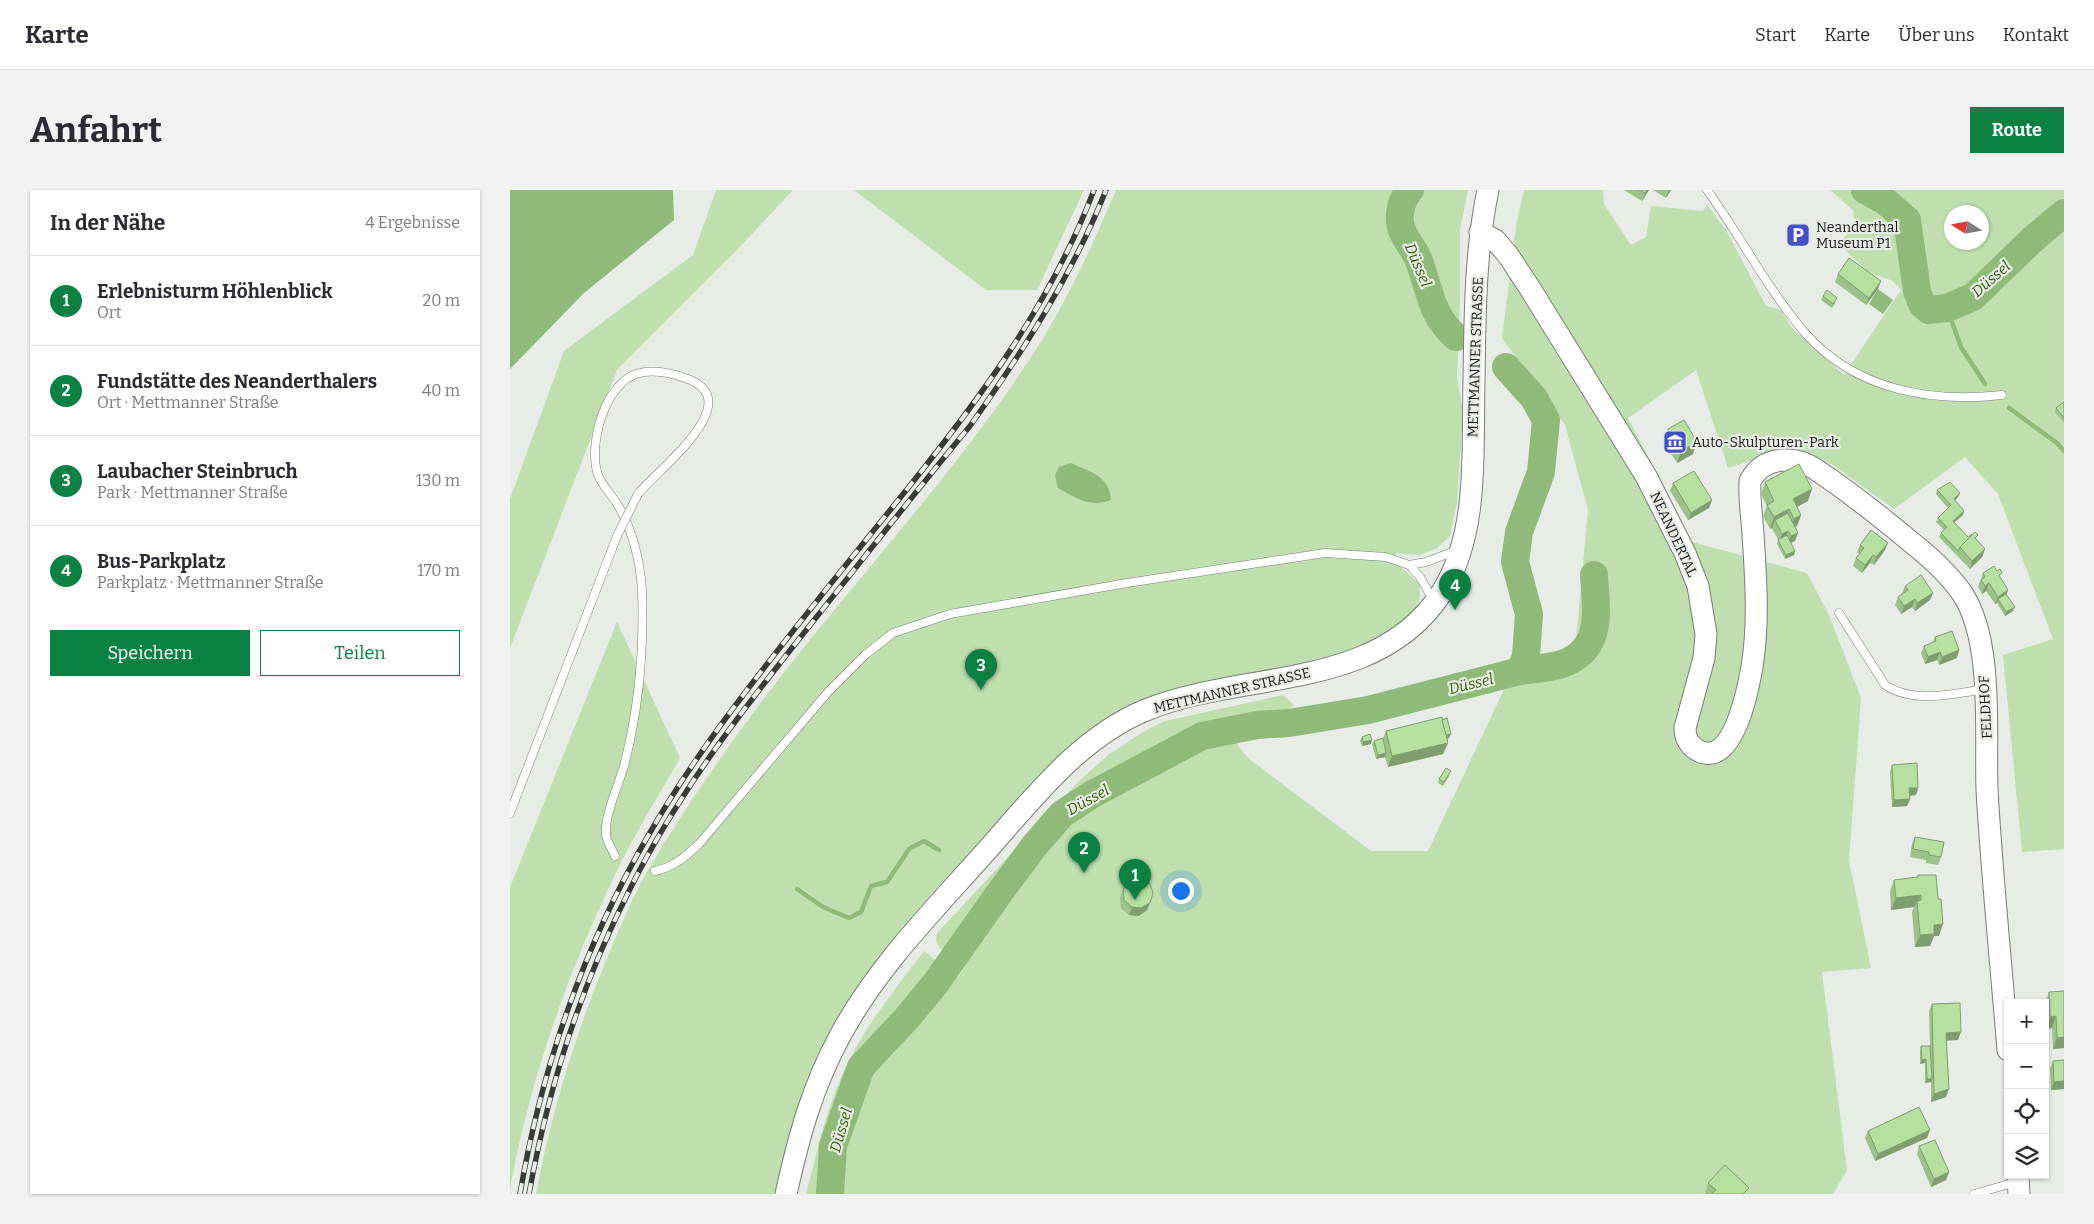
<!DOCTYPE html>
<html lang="de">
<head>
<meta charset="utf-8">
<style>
	:root { --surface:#fff; --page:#f2f2f3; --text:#2b2b33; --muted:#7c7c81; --line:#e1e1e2; --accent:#0b8043 }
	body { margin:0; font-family:Bitter,serif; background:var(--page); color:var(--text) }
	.controls { position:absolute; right:15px; bottom:15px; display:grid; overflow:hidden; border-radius:0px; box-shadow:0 1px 4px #0004 }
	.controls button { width:45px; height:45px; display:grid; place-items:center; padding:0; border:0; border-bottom:1px solid var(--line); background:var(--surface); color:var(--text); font:25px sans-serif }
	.compass { position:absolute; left:1434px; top:15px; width:45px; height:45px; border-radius:50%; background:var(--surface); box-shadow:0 1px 4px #0004; rotate:281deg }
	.you { position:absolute; left:670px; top:700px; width:18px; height:18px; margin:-12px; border:4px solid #fff; border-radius:50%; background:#1a73e8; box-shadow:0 0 0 8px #1a73e833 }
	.badge { display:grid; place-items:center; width:32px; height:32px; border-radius:50%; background:var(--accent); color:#fff; font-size:16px; font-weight:700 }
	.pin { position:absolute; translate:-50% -41px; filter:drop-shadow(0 1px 2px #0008) }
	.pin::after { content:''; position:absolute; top:26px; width:18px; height:15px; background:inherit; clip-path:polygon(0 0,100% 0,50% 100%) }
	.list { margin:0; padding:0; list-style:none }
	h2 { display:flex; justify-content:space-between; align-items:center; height:65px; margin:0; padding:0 20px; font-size:21px }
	h2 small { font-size:16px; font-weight:400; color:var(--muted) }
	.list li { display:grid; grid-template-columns:32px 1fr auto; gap:15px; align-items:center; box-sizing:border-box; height:90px; padding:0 20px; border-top:1px solid var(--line) }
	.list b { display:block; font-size:19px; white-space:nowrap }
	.list p { margin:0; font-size:16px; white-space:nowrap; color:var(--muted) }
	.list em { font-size:16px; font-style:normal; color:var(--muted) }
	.actions { display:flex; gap:10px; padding:15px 20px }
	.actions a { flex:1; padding:11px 0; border:1px solid var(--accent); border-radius:0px; text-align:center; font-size:18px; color:var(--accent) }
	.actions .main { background:var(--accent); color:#fff }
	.icon { flex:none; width:28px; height:28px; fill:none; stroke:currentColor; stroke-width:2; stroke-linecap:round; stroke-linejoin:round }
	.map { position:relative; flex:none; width:1554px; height:1004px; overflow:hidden; border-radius:0px }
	header { display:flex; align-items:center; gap:30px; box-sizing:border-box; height:70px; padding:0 25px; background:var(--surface); border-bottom:1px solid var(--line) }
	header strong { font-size:24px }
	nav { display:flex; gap:28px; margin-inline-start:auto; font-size:18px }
	.intro { display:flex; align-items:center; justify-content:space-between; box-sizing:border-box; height:120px; padding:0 30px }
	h1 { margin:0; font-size:35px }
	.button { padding:12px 22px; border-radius:0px; background:var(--accent); color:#fff; font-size:18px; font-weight:700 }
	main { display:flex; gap:30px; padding:0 30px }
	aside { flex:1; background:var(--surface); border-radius:0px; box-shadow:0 1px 4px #0004 }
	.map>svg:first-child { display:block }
	.green { fill:#bfdfaf; fill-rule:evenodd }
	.water { fill:#90ba7a }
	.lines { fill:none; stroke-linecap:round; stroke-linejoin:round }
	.stream { stroke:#90ba7a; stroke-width:4.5 }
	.river { stroke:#90ba7a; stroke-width:28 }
	.service-casing { stroke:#797c78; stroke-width:9 }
	.secondary-casing { stroke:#797c78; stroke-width:23 }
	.service { stroke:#fff; stroke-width:8 }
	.secondary { stroke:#fff; stroke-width:21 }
	.rail-casing { stroke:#393b39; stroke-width:5.5 }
	.rail { stroke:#e8ece7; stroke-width:4; stroke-dasharray:11; stroke-linecap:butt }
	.service-bridge-casing { stroke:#797c78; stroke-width:9; stroke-linecap:butt }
	.service-bridge { stroke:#fff; stroke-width:8 }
	.wall { fill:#9cc189 }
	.shaded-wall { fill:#7f9d6f }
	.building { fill:#b5e09f; stroke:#7f9d6f }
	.labels { text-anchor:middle; stroke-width:4.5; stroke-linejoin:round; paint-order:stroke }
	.poi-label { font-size:14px; fill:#171917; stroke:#e8ece7; text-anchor:start }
	.street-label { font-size:14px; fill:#171917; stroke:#e8ece7 }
	.water-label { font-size:15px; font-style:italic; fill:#2f6102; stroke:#e8ece7 }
</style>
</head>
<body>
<header>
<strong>Karte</strong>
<nav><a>Start</a><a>Karte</a><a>Über uns</a><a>Kontakt</a></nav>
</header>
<div class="intro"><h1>Anfahrt</h1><a class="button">Route</a></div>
<main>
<aside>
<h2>In der Nähe<small>4 Ergebnisse</small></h2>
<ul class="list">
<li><span class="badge">1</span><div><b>Erlebnisturm Höhlenblick</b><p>Ort</p></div><em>20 m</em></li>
<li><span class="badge">2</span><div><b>Fundstätte des Neanderthalers</b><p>Ort · Mettmanner Straße</p></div><em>40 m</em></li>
<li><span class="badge">3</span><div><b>Laubacher Steinbruch</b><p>Park · Mettmanner Straße</p></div><em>130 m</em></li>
<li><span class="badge">4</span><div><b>Bus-Parkplatz</b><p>Parkplatz · Mettmanner Straße</p></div><em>170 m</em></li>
</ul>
<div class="actions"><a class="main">Speichern</a><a>Teilen</a></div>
</aside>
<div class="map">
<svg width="1554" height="1004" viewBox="0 0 1554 1004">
	<rect width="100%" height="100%" fill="#e8ece7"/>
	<g class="green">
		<path d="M206 0H283L228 59 107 180 0 458V309L54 161 183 65Z"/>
		<path d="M344 0H574L527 100H476Z"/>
		<path d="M606 0H958L950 39V109L947 187 953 223 947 313 940 346 927 358 910 365 886 363 885 372 909 393C910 401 911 408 907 416 906 419 902 422 900 424 896 428 893 433 889 436 866 455 785 483 755 480L670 501 613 525 348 802 270 1004H26C41 925 64 848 95 773 108 743 120 711 137 682 171 623 211 566 252 511 342 392 446 284 527 158 558 109 583 54 606 0Z"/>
		<path d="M1014 0H1093L1094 14 1121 55 1136 47 1141 16 1193 21 1197 15 1216 40 1256 116 1271 120 1282 138 1334 185 1391 100 1383 91 1358 82 1329 54 1345 35 1343 20 1320 0H1554V659L1512 662 1493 465 1543 449 1488 304 1455 267 1384 319 1323 275 1297 263H1267L1218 278 1186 180 1118 228 1182 352 1297 383 1319 425 1351 508 1339 671 1361 778 1312 782 1337 980 1323 1004H296C306 966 314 926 330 890 350 842 383 802 414 761L448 787 455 776C444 768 421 759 427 743L570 590 598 565 636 540 655 531 773 505 784 515 753 542 722 548 738 568 861 661H918L996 495 1064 472 1078 320 1055 235 992 148 1006 36ZM1442 22H1472V52H1442Z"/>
		<path d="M107 432 170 568C148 607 123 646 104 687 56 787 20 890 0 999V697Z"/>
	</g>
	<g class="water">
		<path d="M0 0H163L164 30 74 103 0 179Z"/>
		<path d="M1368 99 1383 110 1373 124 1359 114Z"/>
		<path d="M561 273C580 282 599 285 601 310 580 318 566 308 548 298L545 285 549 277Z"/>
	</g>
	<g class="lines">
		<g class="stream">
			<path d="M1437 118 1451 157 1475 194"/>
			<path d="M1499 218 1547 253 1554 261"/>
			<path d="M287 699 313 717 339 728 351 722 361 696 377 692 399 659 414 651 429 660"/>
		</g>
		<g class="river">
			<path d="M900 0C891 9 887 28 892 40 896 51 905 60 909 71 920 100 920 124 946 147"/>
			<path d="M1355 0 1375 11 1397 30 1407 101 1412 114 1419 120 1437 118 1463 107 1522 50 1554 23"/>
			<path d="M1010 481C1024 479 1039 478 1052 474 1094 459 1086 421 1084 385"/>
			<path d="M320 1004 323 956 351 877 397 828 425 794 490 702 525 655 552 624 581 605 692 546 747 535 779 533 858 520 1010 481 1016 466 1019 424 1005 372 1009 342 1031 282 1036 230 1024 208 996 177"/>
		</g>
		<g class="service-casing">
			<g id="service">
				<path d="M1197 0C1231 47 1258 100 1296 144 1346 200 1421 213 1492 205"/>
				<path d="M899 375 916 372 945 361"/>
				<path d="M1329 423 1375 495C1403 514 1444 504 1475 499"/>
				<path d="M0 623 107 346"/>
				<path d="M105 666C102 659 97 652 96 645 94 624 110 593 115 572 129 517 134 457 132 400 130 371 123 342 109 317 102 304 91 296 87 282 79 252 95 195 126 184 143 178 162 183 178 189 239 212 146 281 128 304"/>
				<path d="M145 681C164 677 175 667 189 654L318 502 355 465 383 443 440 424 617 393 815 363 876 367 899 375 910 387 923 410"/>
				<path d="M1464 1004 1506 992"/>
			</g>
		</g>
		<g class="secondary-casing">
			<g id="secondary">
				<path d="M970 42 985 50 998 65 1021 100 1136 286 1175 363 1188 396 1196 444 1194 468 1175 538C1175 548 1178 554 1187 560 1223 581 1238 499 1242 477 1249 434 1246 389 1243 344 1242 327 1239 309 1240 291 1254 265 1286 265 1308 281 1341 303 1371 327 1401 352 1420 367 1438 383 1452 403 1484 451 1475 543 1477 600 1482 687 1491 773 1498 860"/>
				<path d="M1508 985 1509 1004"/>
				<path d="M276 1004C289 946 302 897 331 844 367 778 420 724 470 668 519 614 567 548 636 520 733 480 869 502 932 402 970 342 962 258 964 190 965 126 965 62 978 0"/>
			</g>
		</g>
		<use href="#service" class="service"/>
		<use href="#secondary" class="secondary"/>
		<g class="rail-casing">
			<g id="rail">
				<path d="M10 1004C31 880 74 755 138 646 167 595 201 547 237 500 289 432 344 365 398 298 472 206 542 111 584 0"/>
				<path d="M19 1004C38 898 72 793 121 697 170 599 237 514 305 429 356 365 407 300 460 236 513 161 562 86 596 0"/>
			</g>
		</g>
		<use href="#rail" class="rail"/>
		<g class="service-bridge-casing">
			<path id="service-bridge" d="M107 346 128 304"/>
		</g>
		<use href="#service-bridge" class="service-bridge"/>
	</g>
	<g class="wall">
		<path d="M1114 0H1139L1132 11Z"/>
		<path d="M1143 0H1161L1156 8Z"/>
		<path d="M1328 84 1368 99 1356 115 1325 92Z"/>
		<path d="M1313 106 1326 112 1322 118 1311 110Z"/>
		<path d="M1554 212V233L1545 222 1546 218Z"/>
		<path d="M1158 239 1187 252 1183 264 1167 273 1153 251Z"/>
		<path d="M1255 292 1298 311 1287 317 1291 325 1287 336 1285 337V351L1281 353 1285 361 1284 365 1275 369 1267 354 1268 350 1262 338 1260 339 1253 326 1257 316 1251 304Z"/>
		<path d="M1163 293 1202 310 1199 318 1178 330 1160 301Z"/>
		<path d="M1427 300 1448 307 1445 310 1453 325 1444 333 1458 347 1466 350 1475 359 1472 367 1460 379 1429 347 1431 343 1434 340 1426 332 1428 328 1438 318 1426 304Z"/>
		<path d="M1350 355 1375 360 1364 375 1360 373 1352 383 1343 376 1346 368 1349 364 1347 362Z"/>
		<path d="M1473 383 1490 388 1498 400 1496 404 1503 421 1495 426 1487 413 1485 414 1476 401 1472 404 1468 397Z"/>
		<path d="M1395 396 1423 403 1420 410 1405 421 1402 417 1391 424 1385 415 1388 407 1392 403Z"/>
		<path d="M1425 447 1447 468 1429 475 1427 470 1415 474 1411 463 1414 456 1423 452Z"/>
		<path d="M876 541 939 548 937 549 938 553 933 564 878 577 875 567 866 569 862 554 864 551 873 548Z"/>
		<path d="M852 547 861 554 852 556 850 551Z"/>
		<path d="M1382 575 1408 598 1406 605 1400 606V609L1397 616 1382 617 1380 582Z"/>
		<path d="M940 585 933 596 928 593 929 589Z"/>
		<path d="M1405 647 1431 667 1428 675 1416 673V670L1400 667 1402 654Z"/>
		<path d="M1408 685 1429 746H1424L1420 756 1405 757 1402 722 1404 717 1381 720 1380 701 1384 690 1407 687Z"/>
		<path d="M613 700 637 720 629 726 619 725 611 718 610 708Z"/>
		<path d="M1539 802 1554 858 1543 859 1542 838 1536 839 1535 813Z"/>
		<path d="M1422 814 1448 850H1436V907L1421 912V892L1415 893V873L1410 874V860L1411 856H1420L1419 821Z"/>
		<path d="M1554 870V899L1541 900 1540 879 1543 871Z"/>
		<path d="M1358 941 1417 948 1365 971 1355 948Z"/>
		<path d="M1409 956 1439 982 1436 990 1421 997 1407 964Z"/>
		<path d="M1198 993 1237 1004H1195Z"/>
	</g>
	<g class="shaded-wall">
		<path d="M1137 0H1139L1132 11 1135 3Z"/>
		<path d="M1159 0H1161L1156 8Z"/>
		<path d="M1371 91 1368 99 1356 115 1359 108Z"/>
		<path d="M1187 252 1183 264 1167 273 1171 261Z"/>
		<path d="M1302 299 1298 311 1279 321 1283 309Z"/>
		<path d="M1450 303 1448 307 1442 313 1444 309Z"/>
		<path d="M1202 310 1199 318 1178 330 1181 323Z"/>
		<path d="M1279 319 1275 331 1265 330 1262 338 1260 339 1264 327Z"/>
		<path d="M1454 321 1453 325 1441 335 1443 331Z"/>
		<path d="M1291 325 1287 336 1279 340 1284 329Z"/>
		<path d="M1278 341 1275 349 1269 352 1272 344Z"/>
		<path d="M1288 343 1285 351 1278 354 1281 346Z"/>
		<path d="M1378 353 1375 360 1364 375 1366 367Z"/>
		<path d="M1475 359 1472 367 1460 379 1462 371Z"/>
		<path d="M1285 361 1284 365 1275 369 1276 365Z"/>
		<path d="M1363 365 1360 373 1352 383 1355 375Z"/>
		<path d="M1479 393 1476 401 1472 404 1475 396Z"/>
		<path d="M1498 400 1495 408 1488 409 1487 413 1485 414 1488 407Z"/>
		<path d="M1423 403 1420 410 1405 421 1407 413Z"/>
		<path d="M1405 409 1402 417 1391 424 1394 416Z"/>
		<path d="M1505 417 1503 421 1495 426 1496 422Z"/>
		<path d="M1449 460 1447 468 1429 475 1432 467Z"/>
		<path d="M1430 462 1427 470 1415 474 1418 467Z"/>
		<path d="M941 544 939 548 930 551 932 547Z"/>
		<path d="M862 550 861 554 852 556 853 552Z"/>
		<path d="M938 553 933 564 878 577 882 566Z"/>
		<path d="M876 563 875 567 866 569 868 565Z"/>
		<path d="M1399 598H1408L1406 605 1397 606Z"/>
		<path d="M1400 609 1397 616 1382 617 1384 610Z"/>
		<path d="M1411 705 1407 715V711L1404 717 1381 720 1386 708Z"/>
		<path d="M640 713 637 720 629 726 619 725 622 717Z"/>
		<path d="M1433 734 1429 746H1424L1420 756 1405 757 1410 745 1424 735Z"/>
		<path d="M1546 826 1542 838 1536 839 1540 827Z"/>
		<path d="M1451 842 1448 850 1433 851 1436 843Z"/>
		<path d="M1554 847V858L1543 859 1547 848Z"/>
		<path d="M1416 869 1415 873 1410 874 1412 870Z"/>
		<path d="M1417 889H1422L1421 892 1415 893Z"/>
		<path d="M1554 891V899L1541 900 1544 892Z"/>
		<path d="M1439 899 1436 907 1421 912 1424 904Z"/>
		<path d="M1420 940 1417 948 1365 971 1368 964Z"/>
		<path d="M1439 982 1436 990 1421 997 1424 989Z"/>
	</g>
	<g class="building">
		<path d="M1129 0H1137L1135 3Z"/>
		<path d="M1339 68 1371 91 1359 108 1328 84Z"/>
		<path d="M1317 100 1327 108 1323 114 1313 106Z"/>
		<path d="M1554 212V228L1546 218Z"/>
		<path d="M1174 230 1187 252 1171 261 1158 239Z"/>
		<path d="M1289 274 1302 299 1283 309 1291 325 1284 329 1279 319 1264 327 1257 315 1264 311 1255 292Z"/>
		<path d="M1184 281 1202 310 1181 323 1163 293Z"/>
		<path d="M1440 292 1450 303 1444 309 1454 321 1443 331 1458 347 1462 344V345L1450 357 1448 361 1431 343 1437 337 1428 328 1441 315 1427 300Z"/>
		<path d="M1278 323 1288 343 1281 346 1278 341 1272 344 1265 330Z"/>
		<path d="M1361 340 1378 353 1366 367 1363 365 1355 375 1346 368 1354 358 1350 355Z"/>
		<path d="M1465 342 1468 345 1465 348 1475 359 1462 371 1450 357Z"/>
		<path d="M1277 345 1285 361 1276 365 1268 350Z"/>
		<path d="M1484 376 1487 381 1490 379 1492 383 1489 385 1498 400 1488 407 1479 393 1475 396 1471 390 1475 387 1473 383Z"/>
		<path d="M1411 385 1423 403 1407 413 1405 409 1394 416 1388 407 1398 400 1395 396Z"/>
		<path d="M1496 404 1505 417 1496 422 1488 409Z"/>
		<path d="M1442 441 1449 460 1432 467 1430 462 1418 467 1414 456 1426 451 1425 447Z"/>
		<path d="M932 527 938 553 882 566 876 541Z"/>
		<path d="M937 528 941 544 936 545 932 530Z"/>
		<path d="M860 544 862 550 853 552 852 547Z"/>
		<path d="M873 548 876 563 868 565 864 551Z"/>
		<path d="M1407 573 1408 598H1399L1400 609 1384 610 1382 575Z"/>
		<path d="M936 578 941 581 934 592 929 589Z"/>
		<path d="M1405 647 1434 652 1431 667 1419 665V662L1403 659Z"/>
		<path d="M1408 685H1426L1428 709H1431L1433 734 1424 735V744L1410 745 1407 711 1411 710V705L1386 708 1384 690 1408 687Z"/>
		<path d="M627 688H632L640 694 643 703 640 713 631 718 622 717 614 710 613 700 618 692Z"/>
		<path d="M1554 801V847L1547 848 1546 826 1540 827 1539 802Z"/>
		<path d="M1450 813 1451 842 1436 843 1439 899 1424 904 1422 814Z"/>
		<path d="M1411 856H1420L1422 889H1417L1416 869 1412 870Z"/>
		<path d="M1554 870V891L1544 892 1543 871Z"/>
		<path d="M1409 917 1420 940 1368 964 1358 941Z"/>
		<path d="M1425 950 1439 982 1424 989 1409 956Z"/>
		<path d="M1215 975 1239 998 1233 1004H1202L1206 1000 1198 993Z"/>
	</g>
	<defs>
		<g id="parking-square" transform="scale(1.25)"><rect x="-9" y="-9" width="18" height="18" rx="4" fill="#4450c4" stroke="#e8ece7"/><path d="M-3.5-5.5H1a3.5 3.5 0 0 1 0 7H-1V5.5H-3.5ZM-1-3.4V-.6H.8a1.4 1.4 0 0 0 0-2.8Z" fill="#fff"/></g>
		<g id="museum-square" transform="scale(1.25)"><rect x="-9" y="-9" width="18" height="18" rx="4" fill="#4450c4" stroke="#e8ece7"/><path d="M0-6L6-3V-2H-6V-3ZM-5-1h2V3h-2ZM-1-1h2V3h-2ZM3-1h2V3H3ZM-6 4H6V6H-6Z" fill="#fff"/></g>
	</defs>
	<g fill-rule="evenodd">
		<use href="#parking-square" x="1288" y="45"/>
		<use href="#museum-square" x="1165" y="252"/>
	</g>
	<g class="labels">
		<g class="poi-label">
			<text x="1306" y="42">Neanderthal<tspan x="1306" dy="16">Museum P1</tspan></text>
			<text x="1182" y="257">Auto-Skulpturen-Park</text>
		</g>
		<g class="street-label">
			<text transform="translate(965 167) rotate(-88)" y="5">METTMANNER STRASSE</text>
			<text transform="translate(1164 344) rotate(65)" y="5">NEANDERTAL</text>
			<text transform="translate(722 500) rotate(-13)" y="5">METTMANNER STRASSE</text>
			<text transform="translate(1475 517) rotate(-93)" y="5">FELDHOF</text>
		</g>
		<g class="water-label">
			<text transform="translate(908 75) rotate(67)" y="5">Düssel</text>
			<text transform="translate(1481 89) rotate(-41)" y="5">Düssel</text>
			<text transform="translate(961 494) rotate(-14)" y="5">Düssel</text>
			<text transform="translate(578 610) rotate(-29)" y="5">Düssel</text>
			<text transform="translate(331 940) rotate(-74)" y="5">Düssel</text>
		</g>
	</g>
</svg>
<div class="controls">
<button>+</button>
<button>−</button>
<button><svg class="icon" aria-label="locate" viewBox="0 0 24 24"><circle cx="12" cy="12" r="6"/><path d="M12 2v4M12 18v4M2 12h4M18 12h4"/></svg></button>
<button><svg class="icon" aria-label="layers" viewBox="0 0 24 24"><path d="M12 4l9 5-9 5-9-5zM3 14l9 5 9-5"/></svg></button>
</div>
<svg class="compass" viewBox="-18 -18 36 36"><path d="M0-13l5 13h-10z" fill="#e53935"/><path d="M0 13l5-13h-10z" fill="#7c7c81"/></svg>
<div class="you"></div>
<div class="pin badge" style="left:625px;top:710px">1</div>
<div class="pin badge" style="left:574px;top:683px">2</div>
<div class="pin badge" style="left:471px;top:500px">3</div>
<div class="pin badge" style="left:945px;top:420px">4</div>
</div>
</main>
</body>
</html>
